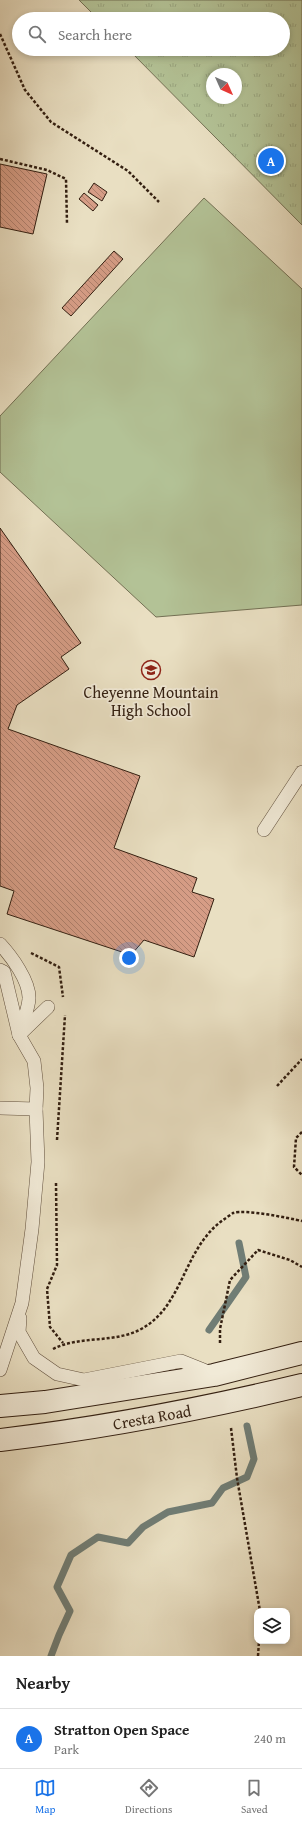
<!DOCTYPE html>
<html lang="en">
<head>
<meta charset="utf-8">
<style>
	:root { --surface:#fff; --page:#f6f6f6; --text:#222; --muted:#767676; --line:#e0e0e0; --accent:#1a73e8 }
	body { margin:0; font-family:"Gentium Book Plus",serif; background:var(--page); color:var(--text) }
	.controls { position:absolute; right:12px; bottom:12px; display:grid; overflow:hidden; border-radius:8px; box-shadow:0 2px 6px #0003 }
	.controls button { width:36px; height:36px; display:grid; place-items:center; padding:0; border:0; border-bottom:1px solid var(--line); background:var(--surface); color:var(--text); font:20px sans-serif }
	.compass { position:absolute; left:206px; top:68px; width:36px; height:36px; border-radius:50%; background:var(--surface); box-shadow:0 2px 6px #0003; rotate:135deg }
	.you { position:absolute; left:129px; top:958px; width:14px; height:14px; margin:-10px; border:3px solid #fff; border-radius:50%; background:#1a73e8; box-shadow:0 0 0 6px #1a73e833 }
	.badge { display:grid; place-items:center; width:26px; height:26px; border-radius:50%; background:var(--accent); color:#fff; font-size:13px; font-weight:700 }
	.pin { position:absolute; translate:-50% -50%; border:2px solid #fff; box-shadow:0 1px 4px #0006 }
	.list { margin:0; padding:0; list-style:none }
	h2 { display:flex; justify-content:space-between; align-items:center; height:52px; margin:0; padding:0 16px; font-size:17px }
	h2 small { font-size:13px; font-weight:400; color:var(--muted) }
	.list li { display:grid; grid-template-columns:26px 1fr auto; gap:12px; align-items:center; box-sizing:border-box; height:60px; padding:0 16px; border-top:1px solid var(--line) }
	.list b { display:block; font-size:15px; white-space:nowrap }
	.list p { margin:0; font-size:13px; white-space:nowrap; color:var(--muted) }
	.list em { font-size:13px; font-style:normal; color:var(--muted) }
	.icon { flex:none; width:22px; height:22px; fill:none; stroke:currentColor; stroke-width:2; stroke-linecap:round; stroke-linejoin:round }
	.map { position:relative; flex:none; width:302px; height:1656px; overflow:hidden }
	.search { position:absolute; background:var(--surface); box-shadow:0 2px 6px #0003; left:12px; right:12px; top:12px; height:44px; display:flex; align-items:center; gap:10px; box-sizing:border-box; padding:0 14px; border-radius:22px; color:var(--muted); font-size:15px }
	.sheet { height:112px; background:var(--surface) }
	nav { display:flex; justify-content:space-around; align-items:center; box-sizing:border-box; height:56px; border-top:1px solid var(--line); background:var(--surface); font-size:11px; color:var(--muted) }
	nav a { display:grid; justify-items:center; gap:2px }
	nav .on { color:var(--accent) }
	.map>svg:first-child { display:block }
	.grass { fill:url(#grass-tufts); stroke:#737054; fill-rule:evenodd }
	.garden { fill:#b3c296; stroke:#737054 }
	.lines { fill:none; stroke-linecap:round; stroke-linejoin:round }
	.stream { stroke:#707d75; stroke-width:7 }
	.building { fill:url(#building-back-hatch); stroke:#331f11 }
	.service-casing { stroke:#604f3d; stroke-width:14 }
	.secondary-casing { stroke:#331f11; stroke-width:24 }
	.path { stroke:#331f11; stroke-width:2.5; stroke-dasharray:3 2; stroke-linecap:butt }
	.service { stroke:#f1ead7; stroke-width:13 }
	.secondary { stroke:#f1ead7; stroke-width:22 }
	.labels { text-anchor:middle; stroke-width:3.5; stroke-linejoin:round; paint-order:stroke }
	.poi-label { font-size:16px; fill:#331f11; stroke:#f1ead7 }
	.street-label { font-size:16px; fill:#331f11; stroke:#f1ead7 }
</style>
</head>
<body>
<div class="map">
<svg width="302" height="1656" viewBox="0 0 302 1656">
	<defs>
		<pattern id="grass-tufts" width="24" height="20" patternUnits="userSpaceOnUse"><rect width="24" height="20" fill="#b3c296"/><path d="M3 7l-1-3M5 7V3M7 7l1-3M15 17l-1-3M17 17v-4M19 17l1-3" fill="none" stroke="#9aa680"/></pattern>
		<pattern id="building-back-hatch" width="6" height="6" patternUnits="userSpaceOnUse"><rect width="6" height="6" fill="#d69d86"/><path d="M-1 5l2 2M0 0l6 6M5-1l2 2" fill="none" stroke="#ae7f6c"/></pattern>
	</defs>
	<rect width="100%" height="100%" fill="#e9dfc2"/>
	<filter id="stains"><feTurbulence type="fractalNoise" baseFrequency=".005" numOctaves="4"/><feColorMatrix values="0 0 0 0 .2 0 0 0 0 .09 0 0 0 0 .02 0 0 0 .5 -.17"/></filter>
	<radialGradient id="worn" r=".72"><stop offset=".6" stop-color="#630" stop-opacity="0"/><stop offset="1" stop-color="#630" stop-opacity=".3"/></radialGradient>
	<path class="grass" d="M79 0H302V225L128 49H283V19H98ZM212 74H236V98H212Z"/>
	<path class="garden" d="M204 198 302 289V605L156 617 0 472V416Z"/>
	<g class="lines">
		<g class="stream">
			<path d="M209 1330 246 1277 239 1243"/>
			<path d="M51 1656 59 1635 70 1611 57 1587 71 1555 98 1537 128 1543 143 1527 168 1512 212 1503 223 1488 247 1477 254 1459 247 1426"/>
		</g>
	</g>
	<g class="building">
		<path d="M0 164 47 174 33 234 0 227Z"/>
		<path d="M94 183 107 192 102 201 88 192Z"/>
		<path d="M84 193 98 205 93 211 79 199Z"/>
		<path d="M114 251 123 259 71 316 62 308Z"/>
		<path d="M0 528 81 643 61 657 69 669 17 705 8 729 140 776 114 848 197 878 192 892 214 899 194 957 144 940 131 955 7 914 14 891 0 886Z"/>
	</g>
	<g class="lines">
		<g class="service-casing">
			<g id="service">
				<path d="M264 830 302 772"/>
				<path d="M0 944C11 956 30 981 29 999 28 1011 22 1024 19 1035L4 972 0 970"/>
				<path d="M0 1108 36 1109"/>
				<path d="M20 1318 19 1332 34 1358 57 1374 84 1380 181 1361 211 1373"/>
				<path d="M0 1370 22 1303 32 1229 38 1162 36 1109 37 1088 34 1061 19 1035 48 1007"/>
			</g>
		</g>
		<g class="secondary-casing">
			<g id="secondary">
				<path d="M0 1406 45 1402 214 1375 302 1353"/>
				<path d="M0 1440C102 1428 202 1409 302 1385"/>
			</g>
		</g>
		<g class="path">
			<path d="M0 34 25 90 51 122 128 171 159 202"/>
			<path d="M0 159 47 170 66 179 67 224"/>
			<path d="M31 953 59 967 63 997"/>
			<path d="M277 1086 302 1059"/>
			<path d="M302 1132 296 1138 294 1167 302 1175"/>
			<path d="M57 1140 65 1015"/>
			<path d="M56 1183 57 1265 47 1289 50 1327 63 1343"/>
			<path d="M220 1343V1329L230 1280 258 1250 290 1260 302 1267"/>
			<path d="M53 1349C80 1335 116 1344 143 1328 184 1304 183 1249 223 1220 226 1218 230 1215 233 1213 246 1209 288 1218 302 1221"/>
			<path d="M231 1428 237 1478 260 1611"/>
			<path d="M258 1656 259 1641"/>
		</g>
		<use href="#service" class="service"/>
		<use href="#secondary" class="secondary"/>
	</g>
	<defs>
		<g id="school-ring" transform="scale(1)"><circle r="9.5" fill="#f1ead7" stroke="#8f2418" stroke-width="1.5"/><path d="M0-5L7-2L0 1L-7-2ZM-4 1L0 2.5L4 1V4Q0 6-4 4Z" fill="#8f2418"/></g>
	</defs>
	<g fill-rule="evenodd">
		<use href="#school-ring" x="151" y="670"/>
	</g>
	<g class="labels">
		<g class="poi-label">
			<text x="151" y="698">Cheyenne Mountain<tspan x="151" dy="18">High School</tspan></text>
		</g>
		<g class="street-label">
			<text transform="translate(152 1417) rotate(-10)" y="6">Cresta Road</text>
		</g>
	</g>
	<rect width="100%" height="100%" filter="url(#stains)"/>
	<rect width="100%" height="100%" fill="url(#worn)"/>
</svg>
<div class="controls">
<button><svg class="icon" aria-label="layers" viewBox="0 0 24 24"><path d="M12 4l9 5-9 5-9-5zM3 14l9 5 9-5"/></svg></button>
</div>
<svg class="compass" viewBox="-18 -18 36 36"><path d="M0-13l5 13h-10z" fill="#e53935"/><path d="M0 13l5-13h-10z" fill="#767676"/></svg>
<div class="you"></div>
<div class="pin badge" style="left:271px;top:161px">A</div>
<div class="search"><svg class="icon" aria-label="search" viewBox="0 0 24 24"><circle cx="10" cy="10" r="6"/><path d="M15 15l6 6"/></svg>Search here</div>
</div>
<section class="sheet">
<h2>Nearby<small></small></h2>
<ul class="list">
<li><span class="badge">A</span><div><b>Stratton Open Space</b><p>Park</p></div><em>240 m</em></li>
</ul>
</section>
<nav>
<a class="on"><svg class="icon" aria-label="map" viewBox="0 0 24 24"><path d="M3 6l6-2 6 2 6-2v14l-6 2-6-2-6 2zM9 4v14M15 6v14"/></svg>Map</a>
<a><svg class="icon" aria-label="directions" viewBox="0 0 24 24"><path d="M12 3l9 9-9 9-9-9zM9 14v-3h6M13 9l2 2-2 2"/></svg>Directions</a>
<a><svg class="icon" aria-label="saved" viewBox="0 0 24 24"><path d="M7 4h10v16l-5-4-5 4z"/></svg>Saved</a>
</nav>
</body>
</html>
